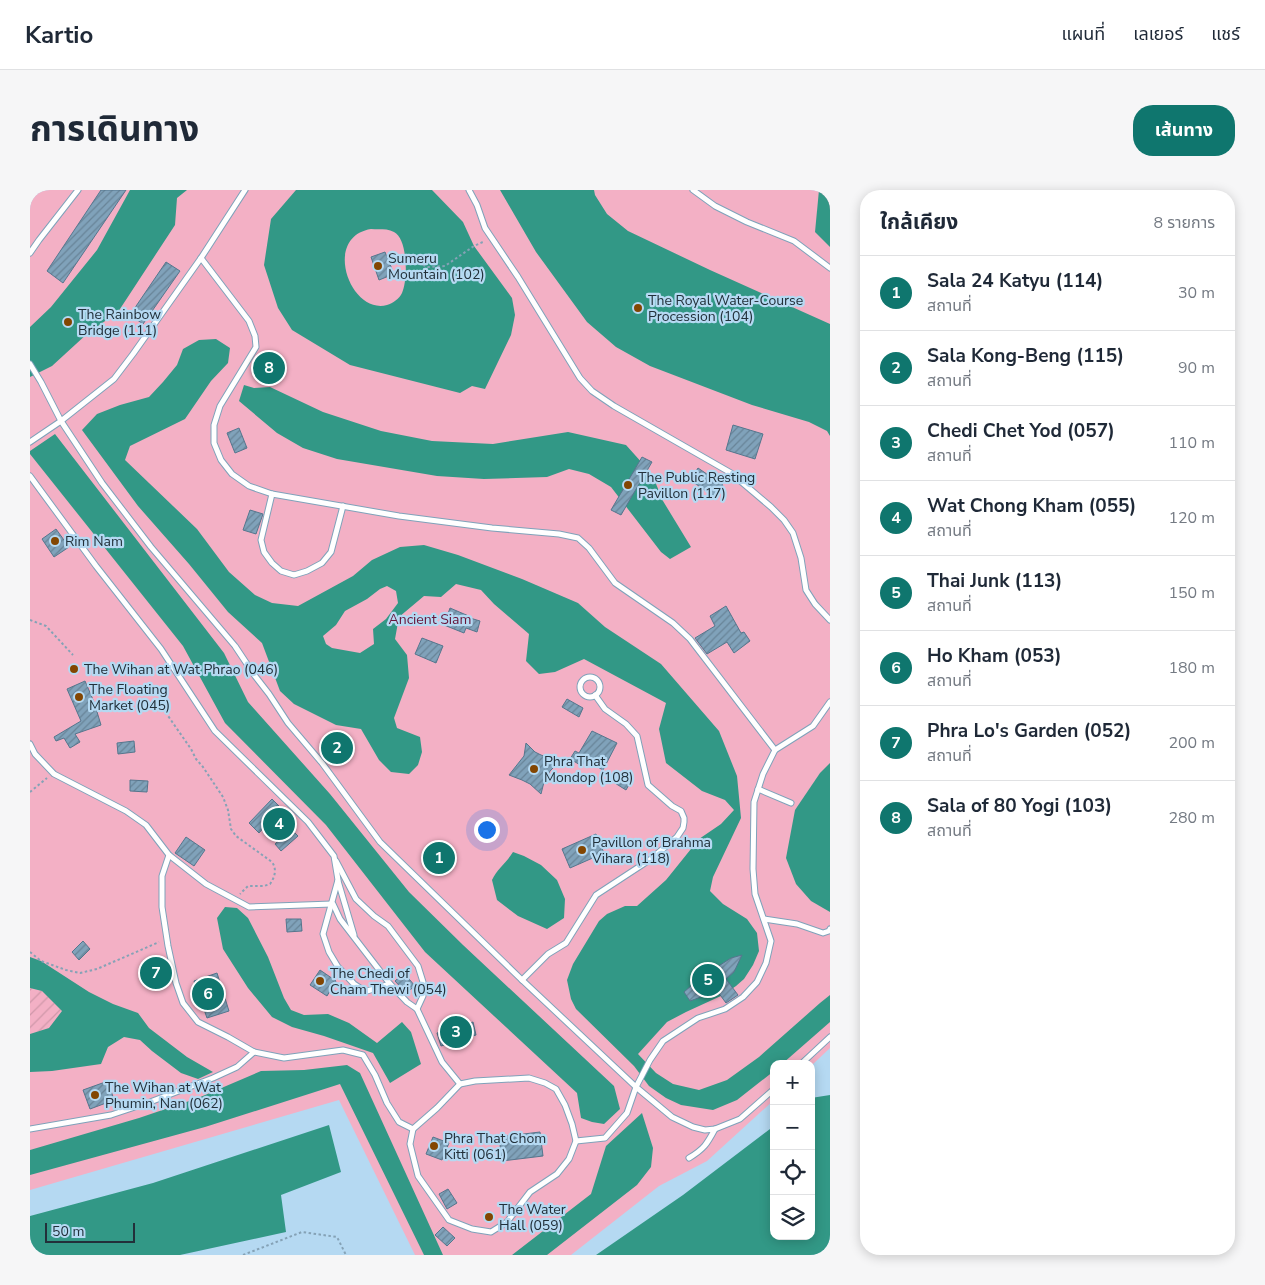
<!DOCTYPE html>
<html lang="th">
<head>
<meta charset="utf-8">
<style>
	:root { --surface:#fff; --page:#f6f6f7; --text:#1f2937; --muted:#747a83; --line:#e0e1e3; --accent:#0f766e }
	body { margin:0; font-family:"Nunito Sans","Noto Sans Thai",sans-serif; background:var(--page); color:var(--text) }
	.controls { position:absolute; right:15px; bottom:15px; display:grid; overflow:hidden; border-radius:10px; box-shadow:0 2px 12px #0003 }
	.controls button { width:45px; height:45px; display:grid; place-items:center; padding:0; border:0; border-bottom:1px solid var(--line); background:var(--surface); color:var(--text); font:25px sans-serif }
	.scale { position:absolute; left:15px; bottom:12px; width:90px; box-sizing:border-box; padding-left:5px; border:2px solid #22303a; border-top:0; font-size:14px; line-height:18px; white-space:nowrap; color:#22303a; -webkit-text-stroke:4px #b5d9f2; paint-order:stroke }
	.you { position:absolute; left:456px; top:639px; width:18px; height:18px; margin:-12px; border:4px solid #fff; border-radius:50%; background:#1a73e8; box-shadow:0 0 0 8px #1a73e833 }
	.badge { display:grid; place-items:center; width:32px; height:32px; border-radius:50%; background:var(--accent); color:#fff; font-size:16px; font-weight:700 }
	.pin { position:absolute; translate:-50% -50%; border:2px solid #fff; box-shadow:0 1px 5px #0006 }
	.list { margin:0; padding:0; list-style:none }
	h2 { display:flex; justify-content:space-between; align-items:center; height:65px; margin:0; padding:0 20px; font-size:21px }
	h2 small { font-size:16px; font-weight:400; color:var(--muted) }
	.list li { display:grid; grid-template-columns:32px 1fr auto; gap:15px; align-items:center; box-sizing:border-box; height:75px; padding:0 20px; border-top:1px solid var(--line) }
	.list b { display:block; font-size:19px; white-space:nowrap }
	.list p { margin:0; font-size:16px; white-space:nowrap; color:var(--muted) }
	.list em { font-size:16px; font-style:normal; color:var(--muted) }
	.icon { flex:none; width:28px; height:28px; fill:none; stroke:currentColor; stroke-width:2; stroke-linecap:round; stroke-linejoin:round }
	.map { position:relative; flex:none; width:800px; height:1065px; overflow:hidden; border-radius:20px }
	header { display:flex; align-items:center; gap:30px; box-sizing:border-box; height:70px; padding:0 25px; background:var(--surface); border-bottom:1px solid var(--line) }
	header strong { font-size:24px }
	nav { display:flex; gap:28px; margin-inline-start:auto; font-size:18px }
	.intro { display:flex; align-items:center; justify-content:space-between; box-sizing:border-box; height:120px; padding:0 30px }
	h1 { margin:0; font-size:35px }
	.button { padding:12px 22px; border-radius:20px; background:var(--accent); color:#fff; font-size:18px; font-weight:700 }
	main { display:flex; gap:30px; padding:0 30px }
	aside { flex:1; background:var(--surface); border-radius:20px; box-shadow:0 2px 12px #0003 }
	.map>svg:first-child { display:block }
	.park { fill:#f3b0c5 }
	.garden { fill:url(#garden-furrows) }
	.water { fill:#329886; fill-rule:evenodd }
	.building { fill:url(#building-hatch); stroke:#55768d }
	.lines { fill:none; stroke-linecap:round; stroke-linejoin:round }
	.lane-casing { stroke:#7fa2ba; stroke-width:7 }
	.path { stroke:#85a2b6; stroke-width:2; stroke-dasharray:2.5 2.5; stroke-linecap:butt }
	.lane { stroke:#fff; stroke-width:5 }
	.poi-dot { fill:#834602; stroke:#b5d9f2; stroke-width:2 }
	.labels { text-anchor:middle; stroke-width:4.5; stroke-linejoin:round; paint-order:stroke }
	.poi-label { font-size:14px; fill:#22303a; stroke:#b5d9f2; text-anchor:start }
	.park-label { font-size:14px; fill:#671439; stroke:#b5d9f2 }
</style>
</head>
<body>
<header>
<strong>Kartio</strong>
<nav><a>แผนที่</a><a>เลเยอร์</a><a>แชร์</a></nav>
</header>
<div class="intro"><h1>การเดินทาง</h1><a class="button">เส้นทาง</a></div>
<main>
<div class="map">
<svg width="800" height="1065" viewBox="0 0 800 1065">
	<defs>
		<pattern id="garden-furrows" width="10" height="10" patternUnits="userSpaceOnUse" patternTransform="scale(1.25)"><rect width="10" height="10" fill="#f3b0c5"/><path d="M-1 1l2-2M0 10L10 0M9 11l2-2" fill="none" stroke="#d098aa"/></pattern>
		<pattern id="building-hatch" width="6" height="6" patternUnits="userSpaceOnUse" patternTransform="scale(1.25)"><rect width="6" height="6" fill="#80a2ba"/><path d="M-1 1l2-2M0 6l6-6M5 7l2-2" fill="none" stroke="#688498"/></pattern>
	</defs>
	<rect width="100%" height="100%" fill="#b5d9f2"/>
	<path class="park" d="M0 0H800V858L781 876V874H744V910L677 971 629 996 541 1065H385L309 910 0 1000Z"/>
	<path class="garden" d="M0 798 12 801 32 821 19 838 0 844Z"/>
	<g class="water">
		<path d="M100 0H157L147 8 145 35 88 122 58 143 22 176 0 187V137L21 117 67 60Z"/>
		<path d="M266 0H402L433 32 444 56 482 108 485 125 481 145 455 199 442 196 430 203 320 175 262 140 248 118 234 75 241 29ZM341 39C348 40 357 38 364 42 378 49 378 90 372 103 369 109 363 113 357 115 320 125 292 47 341 39Z"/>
		<path d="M470 0H564L565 5 577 24 598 41 680 80 800 134V246L797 241 779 232 722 215 620 176 586 157 557 132 506 62Z"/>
		<path d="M789 0H800V57L785 42Z"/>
		<path d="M186 149 200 158 198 173 181 191 155 229 100 256 95 270 167 339 199 382 225 405 242 413 268 416 323 386 342 370 370 357 394 355 428 365 492 389 548 413 575 437 631 474 689 541 707 586 711 628 683 687 680 701 693 714 717 729 727 743 729 761 723 775 714 789 706 796 693 805 656 822 637 832 608 864 626 883 643 894 669 900 697 890 729 867 790 813 800 805V832L752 874H744V881L707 910 683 920 651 915 636 908 619 896 604 876 546 819 541 809 537 790 543 774 569 731 577 724 595 716H607L636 690 669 649 691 634 704 620 695 610 672 601 636 573 629 539 636 513 554 469 525 482 509 484 496 471 499 444 464 414 451 400 426 394 411 407 394 406 369 427 365 449 377 465 379 488 364 528 367 538 390 547 392 562 388 575 379 584 361 582 349 570 331 539 306 535 264 514 250 501 232 453 198 422 159 374 108 316 52 240 67 224 90 215 119 207 133 192 147 175 153 159 169 150ZM357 396 366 401 368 413 356 429 343 439 344 454 330 463 302 458 296 454 293 446 306 435 315 421 337 409 350 399Z"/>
		<path d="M214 195 224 198 240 197 293 222 351 241 402 251 463 254 538 242 596 255 622 284 633 311 661 357 640 369 631 362 581 297 559 284 539 279 517 287 454 289 407 286 307 269 273 258 247 243 209 211Z"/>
		<path d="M25 244 194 463 218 512 300 604 379 702 433 755 584 896 590 919 574 934 562 932 551 928 547 903 395 762 296 635 195 533 153 456 0 264V261Z"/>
		<path d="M800 573V722L781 711 766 694 756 668 765 620 790 583Z"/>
		<path d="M483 662 494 666 511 675 527 690 535 709 534 728 517 739 488 726 467 710 462 690C467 679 477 672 483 662Z"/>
		<path d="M195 717 207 718 218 728 238 767 254 808 261 820 274 825 298 824 319 833 347 853 372 832 381 842 391 874 360 893 343 863 294 846 262 837 242 827 218 798 193 759 187 728Z"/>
		<path d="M0 767 11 771 59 802 83 814 108 823 119 838 157 867 183 882 168 889 151 883 122 861 110 850 94 847 78 857 71 874 22 881 0 882V844L19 838 32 821 12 801 0 798Z"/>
		<path d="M317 875 330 883 413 1065H394L310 894 175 937 0 985V960L109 928 168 908 231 881 274 880Z"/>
		<path d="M800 905V1065H566L653 1005 744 936V1046H781V908Z"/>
		<path d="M612 923 623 958 621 977 607 995 517 1065H482L561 1004 576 956Z"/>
		<path d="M299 935 311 982 251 1005 256 1042 150 1065H0V1026L123 993Z"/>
	</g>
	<g class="building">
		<path d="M71 0H96L33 93 17 81Z"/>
		<path d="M355 62 364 84 349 90 341 67Z"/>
		<path d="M136 72 150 81 113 134 100 125Z"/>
		<path d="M703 235 733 244 725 269 696 260Z"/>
		<path d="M209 238 217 258 205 263 197 243Z"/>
		<path d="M612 267 622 272 591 325 581 320Z"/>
		<path d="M668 278 693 295 685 307 660 290Z"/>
		<path d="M220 320 233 324 226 344 213 340Z"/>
		<path d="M26 339 39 357 24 367 12 349Z"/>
		<path d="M696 416 711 443 714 442 720 451 704 463 697 452 677 464 665 448 685 436 680 426Z"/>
		<path d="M420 418 441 427 440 428 450 431 447 442 436 438 434 443 414 435Z"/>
		<path d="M392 448 413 456 406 473 385 464Z"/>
		<path d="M55 491 64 512 71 535 45 544 50 552 40 558 34 548 26 551 24 547 51 531 37 499Z"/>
		<path d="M537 509 553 518 549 527 532 517Z"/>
		<path d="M562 541 587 553 573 580 555 570 552 576 540 569 545 561 549 563Z"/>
		<path d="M315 546 320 566 300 571 295 551Z"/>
		<path d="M104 551 105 562 88 564 87 553Z"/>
		<path d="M496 553 505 562 511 565 529 572 520 581 514 592 511 604 500 594 492 590 479 585 494 566Z"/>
		<path d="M585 581 601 591 596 600 580 590Z"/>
		<path d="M100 590 118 591 117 602 100 601Z"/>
		<path d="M242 609 265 632 259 637 268 646 251 661 245 654 250 649 236 635 229 643 219 633Z"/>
		<path d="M566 644 574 663 540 678 532 659Z"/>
		<path d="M156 647 175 660 164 676 145 663Z"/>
		<circle cx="409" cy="669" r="15"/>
		<path d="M256 729H271L272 741 257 742Z"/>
		<path d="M53 751 60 759 49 770 42 762Z"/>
		<path d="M712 765 704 782 696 789 708 805 696 813 685 798 671 807 660 811 654 802 670 788 701 768Z"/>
		<path d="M290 780 306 791 297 806 280 795Z"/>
		<path d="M187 783 199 821 177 828 164 791Z"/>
		<path d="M374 783 385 796 376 803 365 791Z"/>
		<path d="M443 832 446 845 411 856 407 843Z"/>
		<path d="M78 891 84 910 60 919 53 900Z"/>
		<path d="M510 942 513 966 472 971 469 947Z"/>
		<path d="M403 947 419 953 412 970 396 964Z"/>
		<path d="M418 999 427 1013 417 1019 409 1004Z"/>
		<path d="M413 1037 425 1048 417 1056 405 1045Z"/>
	</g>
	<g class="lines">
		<g class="lane-casing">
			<g id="lane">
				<path d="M439 0 447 15 455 38 488 87 550 188 562 201 584 216 701 283 741 317 754 330 763 343 771 368 776 400 785 414 800 430"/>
				<path d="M663 0 685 16 717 32 764 51 800 78"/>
				<path d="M0 63 9 50 48 0"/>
				<path d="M171 68 219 131 225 146 226 157 190 216 184 235V253L191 270 202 284 219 296 242 304 369 326 462 338 529 344 548 348 559 358 585 393 643 433 660 449 745 560"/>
				<path d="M0 174 11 192 31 231 72 293 121 357 205 456 225 486 239 504 258 533 292 573 350 652 492 790 606 897 642 927 663 937 675 940 685 939 710 929 744 899"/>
				<path d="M0 252 31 231 84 189 103 164 171 68 215 0"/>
				<path d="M0 286 66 376 131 459 185 541 278 632 304 666 308 690 293 744 299 762 308 777 324 794 330 798 337 801 360 794"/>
				<path d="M242 304 231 350 234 362 242 373 251 381 264 385 277 381 292 373 301 362 313 316"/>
				<circle cx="560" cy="497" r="10"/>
				<path d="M0 554 5 564 24 584 96 621 116 635 139 665 176 694 219 717 302 714"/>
				<path d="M728 599 761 613"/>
				<path d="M139 665 132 686V717L138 756 146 793 153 813 168 832 198 847 224 862 254 868 313 860 333 865 345 885 357 913 369 932 383 939 407 918 430 894"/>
				<path d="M306 671 326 709 344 726 358 736 388 776 393 792V806L387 819"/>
				<path d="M308 691 324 745"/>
				<path d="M303 714 310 729 360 794 377 812 387 819 412 872 430 894 445 891 499 888 515 893 526 899 535 915 542 934 546 951 539 969 527 984 500 1002 477 1032 461 1042 442 1039 419 1030 388 986 380 954 383 939"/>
				<path d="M734 729 767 734 793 743 799 741 800 739"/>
				<path d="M492 790 518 764 536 753 566 705 621 669 647 647 653 638 654 632V628L651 621 642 616 618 595 607 546 596 534 575 519 565 505"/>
				<path d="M771 874 800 847"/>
				<path d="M0 939 81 925 120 912 183 888 207 877 224 862"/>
				<path d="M546 951 575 948 597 923 606 897 620 870 633 851 668 828 695 819 713 807 727 792 736 773 741 751 725 704 723 679 724 612 733 584 745 560 783 536 800 512"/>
				<path d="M659 968C674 959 677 954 685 939"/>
			</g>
		</g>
		<g class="path">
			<path d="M375 69 383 68 393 75 398 77 415 76 444 56 455 51"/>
			<path d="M0 430 16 436 43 465"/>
			<path d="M127 510 161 559 166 569 173 577 193 607 198 620 201 639 206 646 242 672C247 679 245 687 240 694L234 696H218L210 704"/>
			<path d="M0 602 17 588"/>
			<path d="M0 762 11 771 36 780 50 783 67 779 129 752"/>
			<path d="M213 1065 272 1042 307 1047 316 1065"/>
		</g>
		<use href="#lane" class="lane"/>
	</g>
	<g class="poi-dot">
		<circle cx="348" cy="76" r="5"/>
		<circle cx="608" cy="118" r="5"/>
		<circle cx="38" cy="132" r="5"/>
		<circle cx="598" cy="295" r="5"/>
		<circle cx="25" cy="351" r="5"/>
		<circle cx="44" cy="479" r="5"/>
		<circle cx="49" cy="507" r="5"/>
		<circle cx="504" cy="579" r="5"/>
		<circle cx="552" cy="660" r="5"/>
		<circle cx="290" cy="791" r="5"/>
		<circle cx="65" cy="905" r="5"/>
		<circle cx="404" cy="956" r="5"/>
		<circle cx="459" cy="1027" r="5"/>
	</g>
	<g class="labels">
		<g class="poi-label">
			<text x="358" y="73">Sumeru<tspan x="358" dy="16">Mountain (102)</tspan></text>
			<text x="618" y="115">The Royal Water-Course<tspan x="618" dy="16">Procession (104)</tspan></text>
			<text x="48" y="129">The Rainbow<tspan x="48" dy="16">Bridge (111)</tspan></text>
			<text x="608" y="292">The Public Resting<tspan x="608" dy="16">Pavillon (117)</tspan></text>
			<text x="35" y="356">Rim Nam</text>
			<text x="54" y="484">The Wihan at Wat Phrao (046)</text>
			<text x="59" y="504">The Floating<tspan x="59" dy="16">Market (045)</tspan></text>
			<text x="514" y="576">Phra That<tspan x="514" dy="16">Mondop (108)</tspan></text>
			<text x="562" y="657">Pavillon of Brahma<tspan x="562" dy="16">Vihara (118)</tspan></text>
			<text x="300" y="788">The Chedi of<tspan x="300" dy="16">Cham Thewi (054)</tspan></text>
			<text x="75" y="902">The Wihan at Wat<tspan x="75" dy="16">Phumin, Nan (062)</tspan></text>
			<text x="414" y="953">Phra That Chom<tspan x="414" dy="16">Kitti (061)</tspan></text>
			<text x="469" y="1024">The Water<tspan x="469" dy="16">Hall (059)</tspan></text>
		</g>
		<g class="park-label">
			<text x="400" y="434">Ancient Siam</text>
		</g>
	</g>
</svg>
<div class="controls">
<button>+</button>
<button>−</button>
<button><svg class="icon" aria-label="locate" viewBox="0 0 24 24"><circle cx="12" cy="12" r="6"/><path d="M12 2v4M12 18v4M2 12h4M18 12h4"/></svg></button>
<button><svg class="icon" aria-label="layers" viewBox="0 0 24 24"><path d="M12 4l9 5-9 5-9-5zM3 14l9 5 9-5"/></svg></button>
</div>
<div class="scale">50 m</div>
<div class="you"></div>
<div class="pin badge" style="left:409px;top:668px">1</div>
<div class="pin badge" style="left:307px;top:558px">2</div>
<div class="pin badge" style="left:426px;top:842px">3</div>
<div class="pin badge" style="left:249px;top:634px">4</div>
<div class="pin badge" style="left:678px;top:790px">5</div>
<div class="pin badge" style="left:178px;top:804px">6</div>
<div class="pin badge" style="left:126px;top:783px">7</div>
<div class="pin badge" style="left:239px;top:178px">8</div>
</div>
<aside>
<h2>ใกล้เคียง<small>8 รายการ</small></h2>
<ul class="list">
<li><span class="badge">1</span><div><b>Sala 24 Katyu (114)</b><p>สถานที่</p></div><em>30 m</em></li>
<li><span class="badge">2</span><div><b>Sala Kong-Beng (115)</b><p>สถานที่</p></div><em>90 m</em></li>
<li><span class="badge">3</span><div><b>Chedi Chet Yod (057)</b><p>สถานที่</p></div><em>110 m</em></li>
<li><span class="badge">4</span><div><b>Wat Chong Kham (055)</b><p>สถานที่</p></div><em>120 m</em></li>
<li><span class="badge">5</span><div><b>Thai Junk (113)</b><p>สถานที่</p></div><em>150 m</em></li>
<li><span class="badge">6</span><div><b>Ho Kham (053)</b><p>สถานที่</p></div><em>180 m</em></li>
<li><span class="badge">7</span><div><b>Phra Lo's Garden (052)</b><p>สถานที่</p></div><em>200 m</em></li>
<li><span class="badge">8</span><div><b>Sala of 80 Yogi (103)</b><p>สถานที่</p></div><em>280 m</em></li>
</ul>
</aside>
</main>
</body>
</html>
